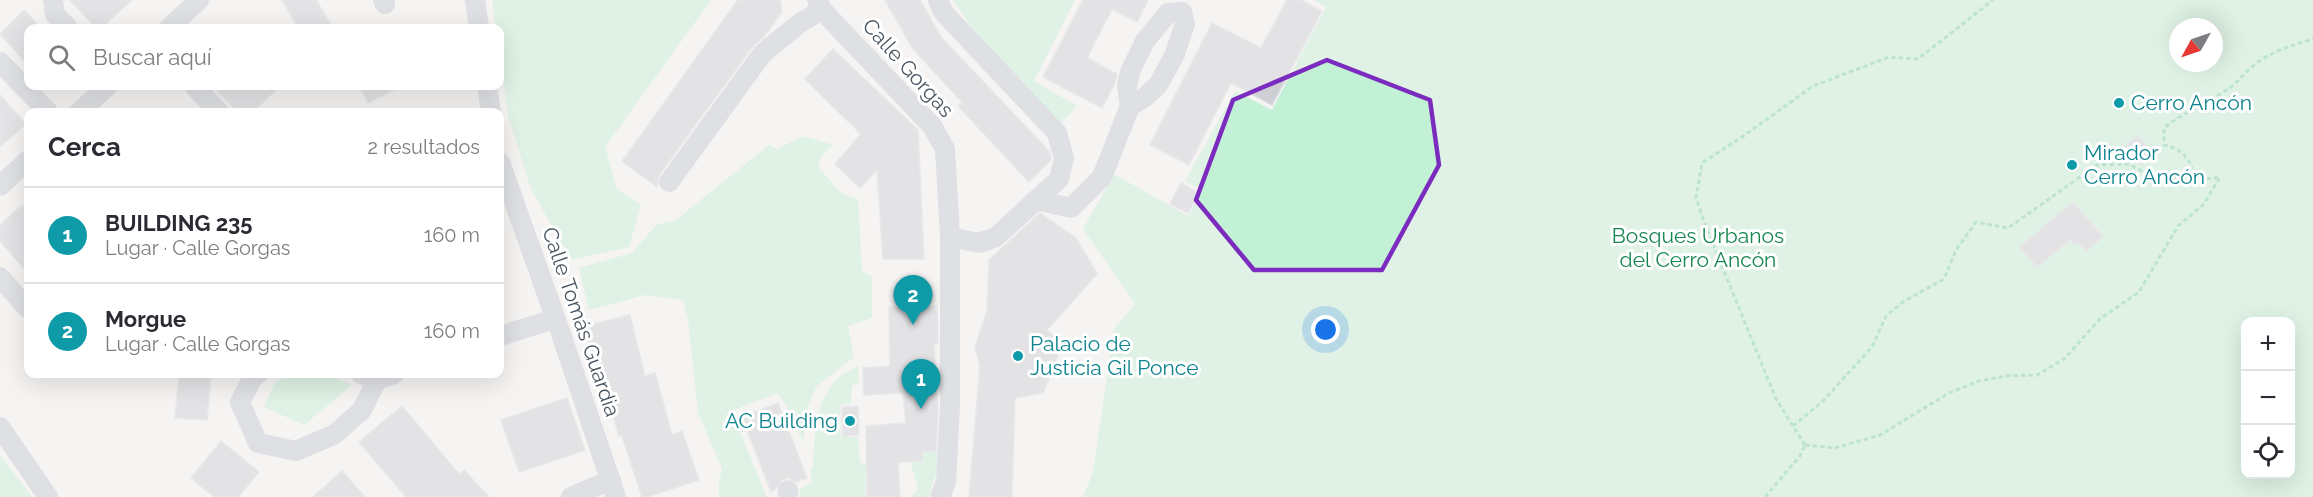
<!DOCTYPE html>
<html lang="es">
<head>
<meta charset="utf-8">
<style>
	:root { --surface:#fff; --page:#f7f7f7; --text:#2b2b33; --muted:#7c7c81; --line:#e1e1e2; --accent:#1a73e8 }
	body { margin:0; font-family:Raleway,sans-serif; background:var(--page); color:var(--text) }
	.controls { position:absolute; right:18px; bottom:18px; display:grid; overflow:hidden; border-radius:12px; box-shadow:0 6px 24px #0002 }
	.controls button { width:54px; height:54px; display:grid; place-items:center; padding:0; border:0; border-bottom:2px solid var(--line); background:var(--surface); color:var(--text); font:30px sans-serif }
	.compass { position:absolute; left:2169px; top:18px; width:54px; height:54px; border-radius:50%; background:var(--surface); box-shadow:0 6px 24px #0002; rotate:230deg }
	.you { position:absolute; left:1326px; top:330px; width:21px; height:21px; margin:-15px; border:4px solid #fff; border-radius:50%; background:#1a73e8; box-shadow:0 0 0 9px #1a73e833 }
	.badge { display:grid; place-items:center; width:39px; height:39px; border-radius:50%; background:var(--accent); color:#fff; font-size:20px; font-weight:700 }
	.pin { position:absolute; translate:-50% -50px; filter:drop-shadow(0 2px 3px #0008) }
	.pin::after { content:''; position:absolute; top:32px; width:21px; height:18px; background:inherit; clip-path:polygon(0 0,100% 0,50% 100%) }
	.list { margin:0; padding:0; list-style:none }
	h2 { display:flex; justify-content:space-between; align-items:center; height:78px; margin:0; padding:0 24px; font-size:26px }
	h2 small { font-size:20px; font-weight:400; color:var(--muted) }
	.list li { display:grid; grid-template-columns:39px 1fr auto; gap:18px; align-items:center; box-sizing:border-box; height:96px; padding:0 24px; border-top:2px solid var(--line) }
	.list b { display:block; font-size:22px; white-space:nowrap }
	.list p { margin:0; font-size:20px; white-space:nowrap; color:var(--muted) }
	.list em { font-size:20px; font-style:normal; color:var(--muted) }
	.icon { flex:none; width:33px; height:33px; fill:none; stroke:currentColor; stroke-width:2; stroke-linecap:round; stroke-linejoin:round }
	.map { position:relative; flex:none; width:2313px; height:497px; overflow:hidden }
	.search { position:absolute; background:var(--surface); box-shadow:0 6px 24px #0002; left:24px; top:24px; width:480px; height:66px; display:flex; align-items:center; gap:15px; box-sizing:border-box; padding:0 21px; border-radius:12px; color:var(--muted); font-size:22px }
	.panel { position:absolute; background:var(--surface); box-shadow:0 6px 24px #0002; left:24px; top:108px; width:480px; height:270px; border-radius:12px }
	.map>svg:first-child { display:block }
	.green { fill:#c3f1d5; fill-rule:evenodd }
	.building { fill:#cdcfd5; stroke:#d7d9de; stroke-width:1.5 }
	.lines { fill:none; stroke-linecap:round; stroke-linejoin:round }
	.path { stroke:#7ad0a6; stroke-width:3; stroke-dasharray:4.5 3; stroke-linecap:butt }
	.minor { stroke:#c1cad2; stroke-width:20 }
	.marked { fill:none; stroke:#7b2cbf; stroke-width:4.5; stroke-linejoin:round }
	.culture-dot { fill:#0f9aa8; stroke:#fff; stroke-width:2 }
	.labels { text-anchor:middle; stroke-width:6; stroke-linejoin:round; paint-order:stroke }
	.street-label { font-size:21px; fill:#4a5661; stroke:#fff }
	.culture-label { font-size:21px; fill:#0d838f; stroke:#fff; text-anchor:start }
	.park-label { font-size:21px; fill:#17864f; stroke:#fff }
</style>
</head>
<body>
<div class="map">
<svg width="2313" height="497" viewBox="0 0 2313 497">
	<rect width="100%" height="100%" fill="#f5f3f3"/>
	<g class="green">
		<path d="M492 0H711L605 147 617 189 641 205 629 247 571 260 531 189 508 115 500 53V28H496Z"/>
		<path d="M953 0H1075L1034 81 1077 106 1059 125 981 41Z"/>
		<path d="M1314 0H2313V497H1083L1093 472 1114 329 1135 304 1083 229 1114 174 1188 216 1202 190 1185 181 1235 91 1272 110 1326 7ZM2178 27H2214V63H2178ZM2246 322H2290V474H2246Z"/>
		<path d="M804 136 833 145 821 156 818 167 842 194 858 199 862 271 872 277V318L848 326 854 357 816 387 808 407 803 443 792 416 778 393 731 411 767 497H719V483L722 469 698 412 688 319 683 300 645 295 589 310 579 268 632 253 656 225 676 220 769 145 777 149Z"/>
		<path d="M858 366 859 382 852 386 851 404 840 405 841 437H858L860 462 866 466 865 497H800L799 489 812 482 810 471 813 466C815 435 814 401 838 378 843 373 852 370 858 366Z"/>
		<path d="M294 374H324L352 385 304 425 264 407 275 382Z"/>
		<path d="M922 452H939V466L928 497H911L918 489 911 463 922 462Z"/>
		<path d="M0 455 32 497H0Z"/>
	</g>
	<g class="building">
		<path d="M70 0H132L101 28H96Z"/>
		<path d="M282 0H316L333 28H298Z"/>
		<path d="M738 0H780L782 12 763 38 753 46 659 175 657 187 622 161Z"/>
		<path d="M885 0H920L941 37 1050 152 1051 160 1029 182 958 106 962 102 913 49Z"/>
		<path d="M1083 0H1148L1137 22 1112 9 1087 58 1117 74 1115 83 1102 108 1043 77Z"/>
		<path d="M1287 0H1301L1322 11 1272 105 1231 83 1189 165 1150 145 1212 23 1261 48Z"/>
		<path d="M24 10 41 28H28V65L0 34Z"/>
		<path d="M833 49 918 130 924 259H883L877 170 860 188 835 164 861 134 805 79Z"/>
		<path d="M212 86H280L253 112H238Z"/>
		<path d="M359 86H402L368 103Z"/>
		<path d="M0 95 26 124 0 147Z"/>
		<path d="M2137 136 2153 154 2141 165 2125 147Z"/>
		<path d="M1181 183 1199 193 1188 213 1170 204Z"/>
		<path d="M2073 202 2103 237 2086 251 2078 242 2075 245 2070 240 2037 267 2020 247Z"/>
		<path d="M22 205 28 212V273L0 241V225Z"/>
		<path d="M1040 213 1076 238 1097 274 1047 330 1063 343 1043 393 1015 398 1012 497H969L980 365 975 347 987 310 989 260Z"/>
		<path d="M937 306 938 344H934L938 412 936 451 922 452V461L898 462 900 497H867L866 426 906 423 903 393 864 395 863 368 890 366 889 307Z"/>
		<path d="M630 315 645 376 655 373 672 435 682 431 699 480 647 497H642L622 436H619L601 373 597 374 585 326Z"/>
		<path d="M179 374H211L207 420 175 418Z"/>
		<path d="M567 398 585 450 519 472 501 420Z"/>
		<path d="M778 403 807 478 796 482 789 478 783 479 776 489 771 492 742 417Z"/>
		<path d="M402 406 459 474 464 470 489 497H406L359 442Z"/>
		<path d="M858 406 859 435 843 436 842 407Z"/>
		<path d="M221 441 259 472 238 497H214L191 478Z"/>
		<path d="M342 471 365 497H313Z"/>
	</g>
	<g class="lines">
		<g class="path">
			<path d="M1793 426 1823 401 1872 347 1886 316 1903 302 1944 279 1956 250 1976 222 2008 228 2097 165 2129 164 2147 174 2186 182"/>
			<path d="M1805 445 1835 448 1880 435 1949 393 1979 381 2006 376 2037 375 2064 359 2100 319 2139 292 2178 226 2204 204 2220 177 2186 182 2192 166C2185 154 2178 148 2164 145V128C2182 113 2205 104 2225 91 2236 85 2243 74 2253 66 2269 52 2293 45 2313 39"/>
			<path d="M1805 445 1776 399 1704 222 1696 198 1702 163 1742 137 1813 86 1889 57 1918 59 1993 0"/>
			<path d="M1765 497 1800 456 1805 445"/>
		</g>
		<g class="minor">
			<path d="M53 0 55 14 68 28"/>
			<path d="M383 0 385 4"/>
			<path d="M475 0 479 28"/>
			<path d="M817 0 822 10 932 126 945 149 950 237V407L946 482 940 497"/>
			<path d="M938 0 943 12 1057 133 1064 158 1059 179 996 237 979 243 950 237"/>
			<path d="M169 28 199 0"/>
			<path d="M0 62 48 112"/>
			<path d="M194 86 219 112"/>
			<path d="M487 86 491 112"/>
			<path d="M79 112 108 86"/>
			<path d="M500 162 560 331 616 497"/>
			<path d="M669 182 763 53 800 23 822 10"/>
			<path d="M0 186 28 160"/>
			<path d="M1036 200 1071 208 1102 177 1130 106 1127 86 1130 72 1145 41 1168 13 1182 12 1185 24 1174 56 1158 85 1144 98 1130 106"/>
			<path d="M0 277 28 309"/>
			<path d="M500 336 555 319"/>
			<path d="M258 374 253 377 240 402 258 443 296 451 335 434 362 410 377 380"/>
			<path d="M361 374 377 380 394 374"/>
			<path d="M0 427 48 497"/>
			<path d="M788 490V497"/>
			<path d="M571 497 611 480"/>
		</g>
	</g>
	<path d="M0 0H2313V497H0ZM1327 60 1430 100 1439 165 1382 270H1254L1196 200 1233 100Z" fill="#f5f3f3" fill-opacity=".55" fill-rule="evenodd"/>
	<path class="marked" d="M1327 60 1430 100 1439 165 1382 270H1254L1196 200 1233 100Z"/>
	<g class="culture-dot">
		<circle cx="2119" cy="103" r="6"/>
		<circle cx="2072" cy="165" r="6"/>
		<circle cx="1018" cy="356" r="6"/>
		<circle cx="850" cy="421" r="6"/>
	</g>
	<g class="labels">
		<g class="street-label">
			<text transform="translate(908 68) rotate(48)" y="7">Calle Gorgas</text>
			<text transform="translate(581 322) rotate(71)" y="7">Calle Tomás Guardia</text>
		</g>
		<g class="culture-label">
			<text x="2131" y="110">Cerro Ancón</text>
			<text x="2084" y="160">Mirador<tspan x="2084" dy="24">Cerro Ancón</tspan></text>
			<text x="1030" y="351">Palacio de<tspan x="1030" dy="24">Justicia Gil Ponce</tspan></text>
			<text x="838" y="428" text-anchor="end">AC Building</text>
		</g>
		<g class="park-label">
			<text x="1698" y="243">Bosques Urbanos<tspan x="1698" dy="24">del Cerro Ancón</tspan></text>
		</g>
	</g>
</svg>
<div class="controls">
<button>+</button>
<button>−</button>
<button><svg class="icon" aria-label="locate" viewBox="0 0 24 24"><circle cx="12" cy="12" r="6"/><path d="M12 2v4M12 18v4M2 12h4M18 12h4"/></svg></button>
</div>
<svg class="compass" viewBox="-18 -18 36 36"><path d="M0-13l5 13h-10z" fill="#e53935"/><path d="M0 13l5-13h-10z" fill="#7c7c81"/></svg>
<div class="you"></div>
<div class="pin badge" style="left:921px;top:409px;background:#0f9aa8">1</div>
<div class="pin badge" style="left:913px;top:325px;background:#0f9aa8">2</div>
<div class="search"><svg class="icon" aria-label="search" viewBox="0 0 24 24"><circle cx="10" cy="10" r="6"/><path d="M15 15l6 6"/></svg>Buscar aquí</div>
<section class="panel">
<h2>Cerca<small>2 resultados</small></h2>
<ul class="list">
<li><span class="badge" style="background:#0f9aa8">1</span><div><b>BUILDING 235</b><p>Lugar · Calle Gorgas</p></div><em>160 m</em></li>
<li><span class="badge" style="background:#0f9aa8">2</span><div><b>Morgue</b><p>Lugar · Calle Gorgas</p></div><em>160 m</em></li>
</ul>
</section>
</div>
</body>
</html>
